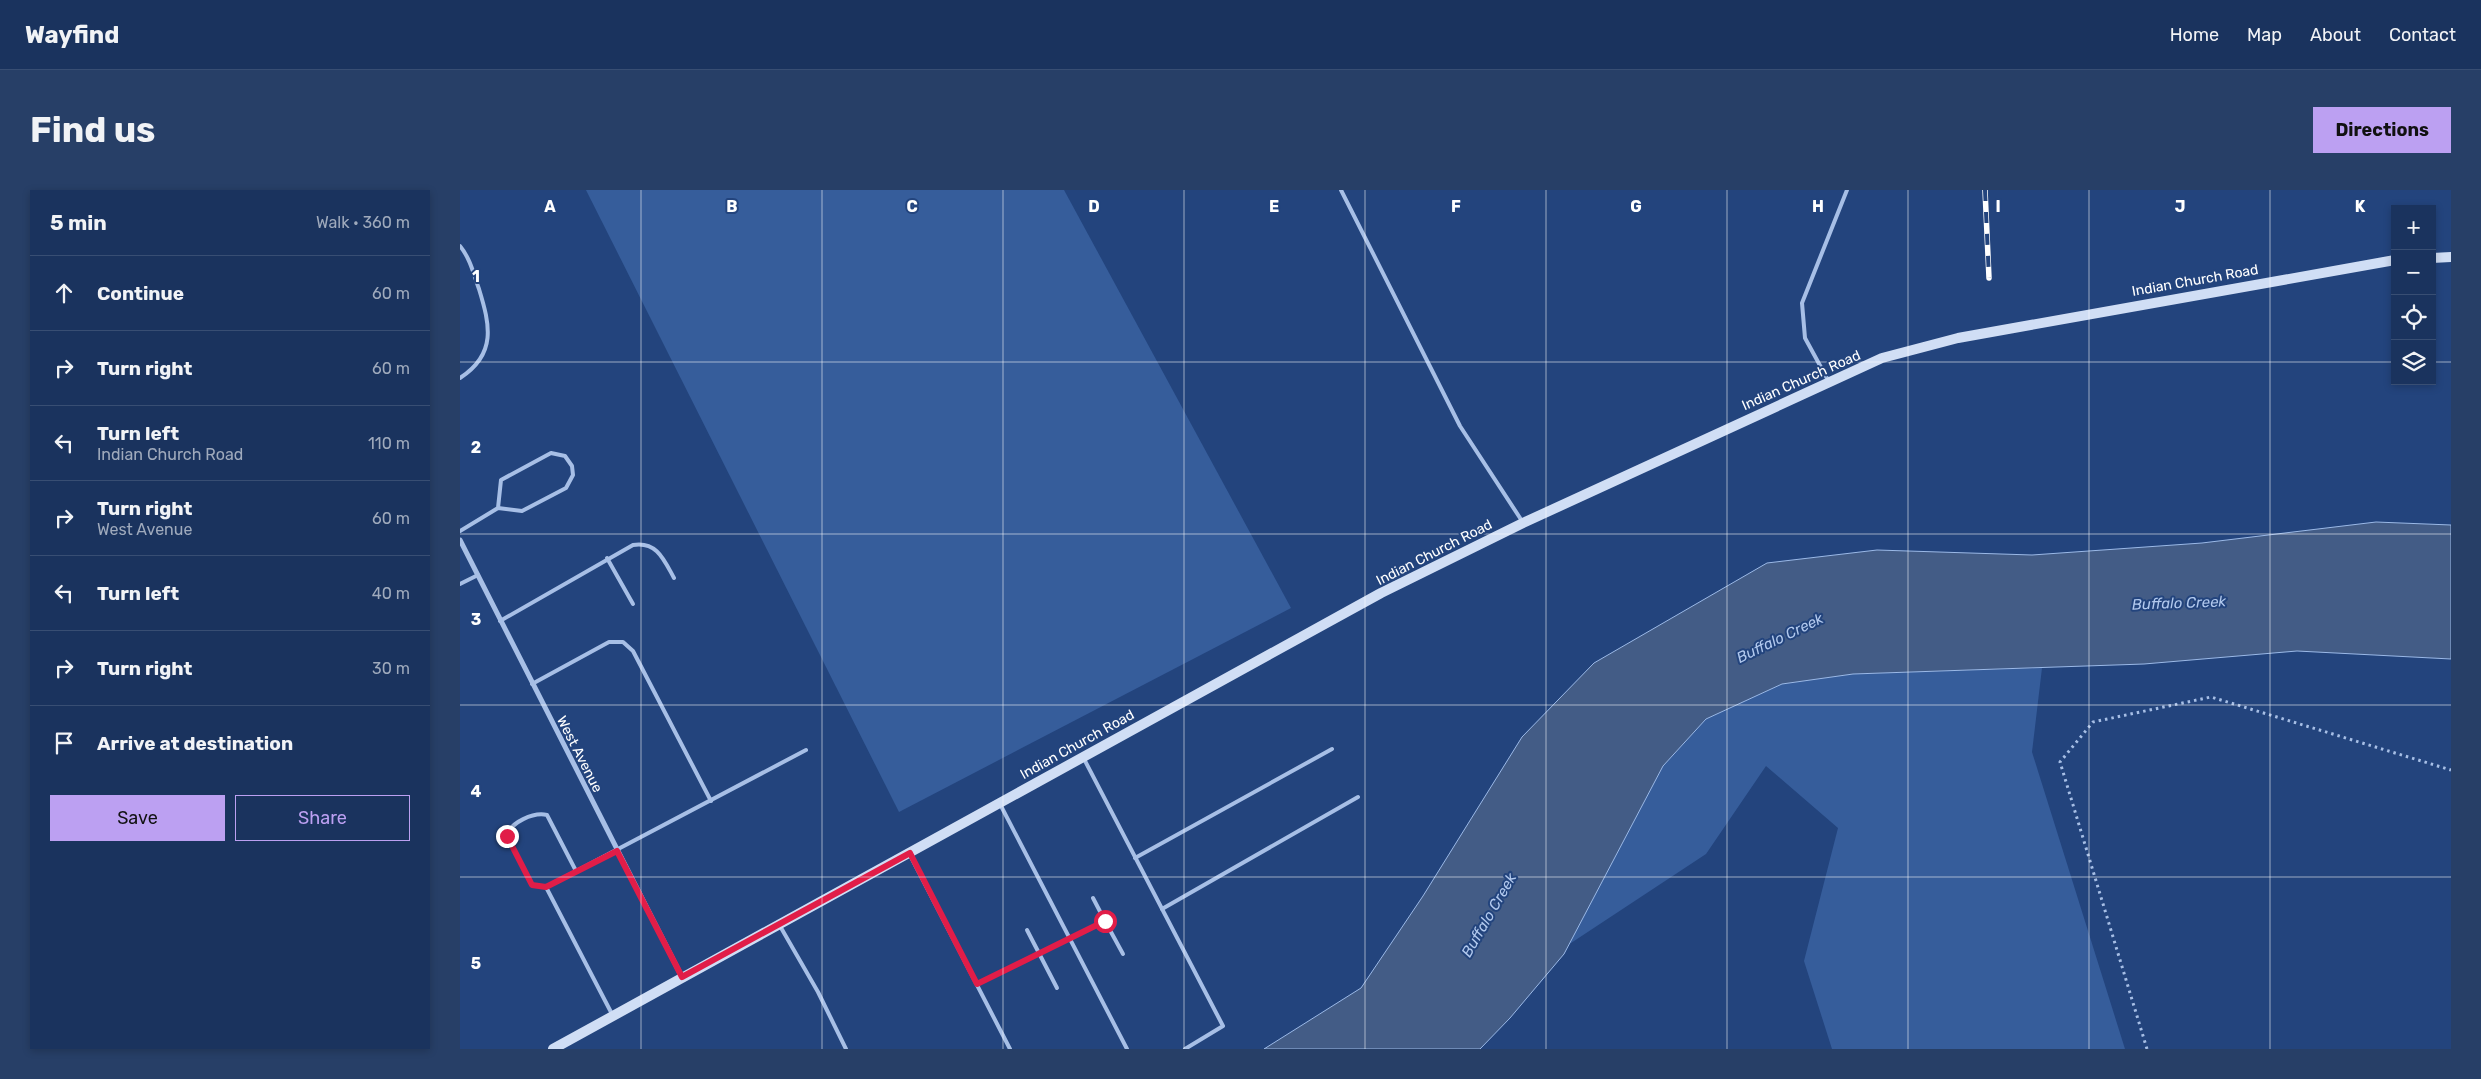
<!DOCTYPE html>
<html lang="en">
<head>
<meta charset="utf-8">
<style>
	:root { --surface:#1a335e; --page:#273f67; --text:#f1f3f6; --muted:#9faabc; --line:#384e73; --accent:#bca0f2 }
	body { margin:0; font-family:Rubik,sans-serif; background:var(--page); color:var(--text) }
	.controls { position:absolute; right:15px; top:15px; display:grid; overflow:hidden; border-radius:0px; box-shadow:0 2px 8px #0003 }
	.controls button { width:45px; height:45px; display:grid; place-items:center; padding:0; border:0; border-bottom:1px solid var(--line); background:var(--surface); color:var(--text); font:25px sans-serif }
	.stop { position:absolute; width:15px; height:15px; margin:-11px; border:4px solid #e11d48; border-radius:50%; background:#fff }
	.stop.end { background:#e11d48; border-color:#fff; box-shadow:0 1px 5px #0008 }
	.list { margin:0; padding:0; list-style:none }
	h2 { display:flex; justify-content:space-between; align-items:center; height:65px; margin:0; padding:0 20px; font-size:21px }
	h2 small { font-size:16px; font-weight:400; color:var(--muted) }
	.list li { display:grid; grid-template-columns:32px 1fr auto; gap:15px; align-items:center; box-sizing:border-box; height:75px; padding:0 20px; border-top:1px solid var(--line) }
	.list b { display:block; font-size:19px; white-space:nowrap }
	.list p { margin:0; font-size:16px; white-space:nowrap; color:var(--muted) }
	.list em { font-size:16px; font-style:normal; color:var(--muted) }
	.actions { display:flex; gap:10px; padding:15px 20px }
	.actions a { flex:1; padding:11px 0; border:1px solid var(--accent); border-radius:0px; text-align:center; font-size:18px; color:var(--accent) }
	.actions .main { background:var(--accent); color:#111 }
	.icon { flex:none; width:28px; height:28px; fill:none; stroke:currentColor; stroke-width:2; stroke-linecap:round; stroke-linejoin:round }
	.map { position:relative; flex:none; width:1991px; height:859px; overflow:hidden; border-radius:0px }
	header { display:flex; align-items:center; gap:30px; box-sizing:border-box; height:70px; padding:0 25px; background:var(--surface); border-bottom:1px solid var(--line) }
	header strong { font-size:24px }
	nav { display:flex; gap:28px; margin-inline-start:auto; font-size:18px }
	.intro { display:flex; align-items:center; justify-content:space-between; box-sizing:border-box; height:120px; padding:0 30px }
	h1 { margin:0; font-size:35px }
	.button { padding:12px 22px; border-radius:0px; background:var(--accent); color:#111; font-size:18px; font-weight:700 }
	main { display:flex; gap:30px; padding:0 30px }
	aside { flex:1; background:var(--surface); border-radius:0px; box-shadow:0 2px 8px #0003 }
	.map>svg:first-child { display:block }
	.green { fill:#365d9b }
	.water { fill:#435c86; stroke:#9bb9e7 }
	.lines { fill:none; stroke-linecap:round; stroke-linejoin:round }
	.path { stroke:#a7bfe6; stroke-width:3; stroke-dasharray:2.5 4; stroke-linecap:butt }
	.lane { stroke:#a7bfe6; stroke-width:4 }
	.street { stroke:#a7bfe6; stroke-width:5 }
	.secondary { stroke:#d0def5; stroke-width:10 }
	.rail-casing { stroke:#fff; stroke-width:5.5 }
	.rail { stroke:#23447d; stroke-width:4; stroke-dasharray:11; stroke-linecap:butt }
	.route { stroke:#e11d48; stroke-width:6 }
	.grid { fill:none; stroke:#fff; stroke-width:1; stroke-opacity:0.55 }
	.labels { text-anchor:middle; stroke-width:4; stroke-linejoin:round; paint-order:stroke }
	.street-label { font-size:14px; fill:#fff; stroke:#23447d }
	.water-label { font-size:15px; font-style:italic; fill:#b2c9ee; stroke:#23447d }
	.grid-label { font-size:16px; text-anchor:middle; font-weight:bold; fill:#fff; stroke:#23447d; stroke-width:4; stroke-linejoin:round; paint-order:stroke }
</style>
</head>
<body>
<header>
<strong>Wayfind</strong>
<nav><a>Home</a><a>Map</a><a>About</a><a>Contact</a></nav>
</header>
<div class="intro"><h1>Find us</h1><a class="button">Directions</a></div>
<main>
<aside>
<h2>5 min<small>Walk · 360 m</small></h2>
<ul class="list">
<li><svg class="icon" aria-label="ahead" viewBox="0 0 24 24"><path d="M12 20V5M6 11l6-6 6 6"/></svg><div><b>Continue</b></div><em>60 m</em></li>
<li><svg class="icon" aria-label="right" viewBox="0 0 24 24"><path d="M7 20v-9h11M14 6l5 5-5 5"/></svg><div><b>Turn right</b></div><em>60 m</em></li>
<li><svg class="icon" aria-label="left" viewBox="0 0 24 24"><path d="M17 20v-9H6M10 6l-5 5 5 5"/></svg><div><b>Turn left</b><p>Indian Church Road</p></div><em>110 m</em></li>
<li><svg class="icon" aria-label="right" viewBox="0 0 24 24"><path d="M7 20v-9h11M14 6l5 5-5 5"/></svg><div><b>Turn right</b><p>West Avenue</p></div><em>60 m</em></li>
<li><svg class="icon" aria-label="left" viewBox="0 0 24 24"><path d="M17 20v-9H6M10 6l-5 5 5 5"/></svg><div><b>Turn left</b></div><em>40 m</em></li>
<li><svg class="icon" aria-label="right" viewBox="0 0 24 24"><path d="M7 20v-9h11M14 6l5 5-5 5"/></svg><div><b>Turn right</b></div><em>30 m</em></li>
<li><svg class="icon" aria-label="arrive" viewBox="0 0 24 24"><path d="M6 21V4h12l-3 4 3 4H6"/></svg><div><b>Arrive at destination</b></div></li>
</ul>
<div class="actions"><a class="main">Save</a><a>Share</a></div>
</aside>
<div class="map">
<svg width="1991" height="859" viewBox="0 0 1991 859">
	<rect width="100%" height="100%" fill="#23447d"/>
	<g class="green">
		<path d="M126 0H604L831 418 439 622Z"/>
		<path d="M1582 478 1572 562 1665 859H1372L1344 771 1378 638 1306 576 1246 664 1108 755 1203 576 1246 529 1322 494 1393 484Z"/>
	</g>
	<path class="water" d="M1916 332 1991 335V469L1837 461 1684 474 1393 484 1322 494 1246 529 1203 576 1104 764 1050 828 1020 859H804L901 798 963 706 1062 547 1134 473 1307 373 1417 360 1572 365 1742 353Z"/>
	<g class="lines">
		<path class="path" d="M1687 859 1600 572 1633 532 1751 507 1991 580"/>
		<g class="lane">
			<path d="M881 0 1000 236 1062 331"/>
			<path d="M0 56C10 68 14 85 19 99 30 135 37 164 0 188"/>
			<path d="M1369 192 1345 148 1342 113 1387 0"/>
			<path d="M0 341 38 318 62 321 106 298 113 285 112 276 105 266 91 263 41 290 38 318"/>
			<path d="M147 368 173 414"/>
			<path d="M0 394 18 385"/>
			<path d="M40 431 173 355C197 351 204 370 214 388"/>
			<path d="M72 494 149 452H163L173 461 251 611"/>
			<path d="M623 567 763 836 725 859"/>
			<path d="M540 614 667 859"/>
			<path d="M450 665 550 859"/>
			<path d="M675 668 872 559"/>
			<path d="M86 697 72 695 47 646C50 632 74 622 87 625L116 681"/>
			<path d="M702 719 898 607"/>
			<path d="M645 731 663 764"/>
			<path d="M320 736 358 802 386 859"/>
			<path d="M567 740 597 798"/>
			<path d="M517 794 645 731 633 708"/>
			<path d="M153 826 86 697 346 560"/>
		</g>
		<path class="street" d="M0 350 222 787"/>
		<g class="secondary">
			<path d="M1972 68 1991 67"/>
			<path d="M93 859 921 403 1063 333 1422 168 1498 148 1935 70"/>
		</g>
		<g class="rail-casing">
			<path id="rail" d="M1525 0 1529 88"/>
		</g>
		<use href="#rail" class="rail"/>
	</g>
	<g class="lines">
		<path class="route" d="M47 646 72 695 86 697 157 661 222 787 450 663 517 794 645 731"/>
	</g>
	<path class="grid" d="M181 0V859M362 0V859M543 0V859M724 0V859M905 0V859M1086 0V859M1267 0V859M1448 0V859M1629 0V859M1810 0V859M0 172H1935M1972 172H1991M0 344H1991M0 515H1991M0 687H1991"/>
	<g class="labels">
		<g class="street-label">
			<text transform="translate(1735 90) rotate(-10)" y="5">Indian Church Road</text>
			<text transform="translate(1341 190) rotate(-24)" y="5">Indian Church Road</text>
			<text transform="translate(974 362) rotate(-27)" y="5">Indian Church Road</text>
			<text transform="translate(617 554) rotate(-29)" y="5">Indian Church Road</text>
			<text transform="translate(120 564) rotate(63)" y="5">West Avenue</text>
		</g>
		<g class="water-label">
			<text transform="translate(1719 413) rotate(-2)" y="5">Buffalo Creek</text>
			<text transform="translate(1320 448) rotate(-26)" y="5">Buffalo Creek</text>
			<text transform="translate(1029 725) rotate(-60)" y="5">Buffalo Creek</text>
		</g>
	</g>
	<g class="grid-label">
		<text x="90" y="22">A</text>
		<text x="272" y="22">B</text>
		<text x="452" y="22">C</text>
		<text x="634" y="22">D</text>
		<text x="814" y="22">E</text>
		<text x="996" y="22">F</text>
		<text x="1176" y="22">G</text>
		<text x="1358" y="22">H</text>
		<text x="1538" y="22">I</text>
		<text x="1720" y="22">J</text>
		<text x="1900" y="22">K</text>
		<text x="16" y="92">1</text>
		<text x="16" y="263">2</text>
		<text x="16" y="435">3</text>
		<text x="16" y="607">4</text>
		<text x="16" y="779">5</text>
	</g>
</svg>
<div class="controls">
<button>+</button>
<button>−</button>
<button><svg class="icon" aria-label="locate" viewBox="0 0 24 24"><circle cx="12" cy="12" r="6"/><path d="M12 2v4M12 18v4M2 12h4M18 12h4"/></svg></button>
<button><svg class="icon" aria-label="layers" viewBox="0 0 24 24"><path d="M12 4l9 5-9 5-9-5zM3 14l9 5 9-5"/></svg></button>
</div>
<div class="stop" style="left:645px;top:731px"></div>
<div class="stop end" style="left:47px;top:646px"></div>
</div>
</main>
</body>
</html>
